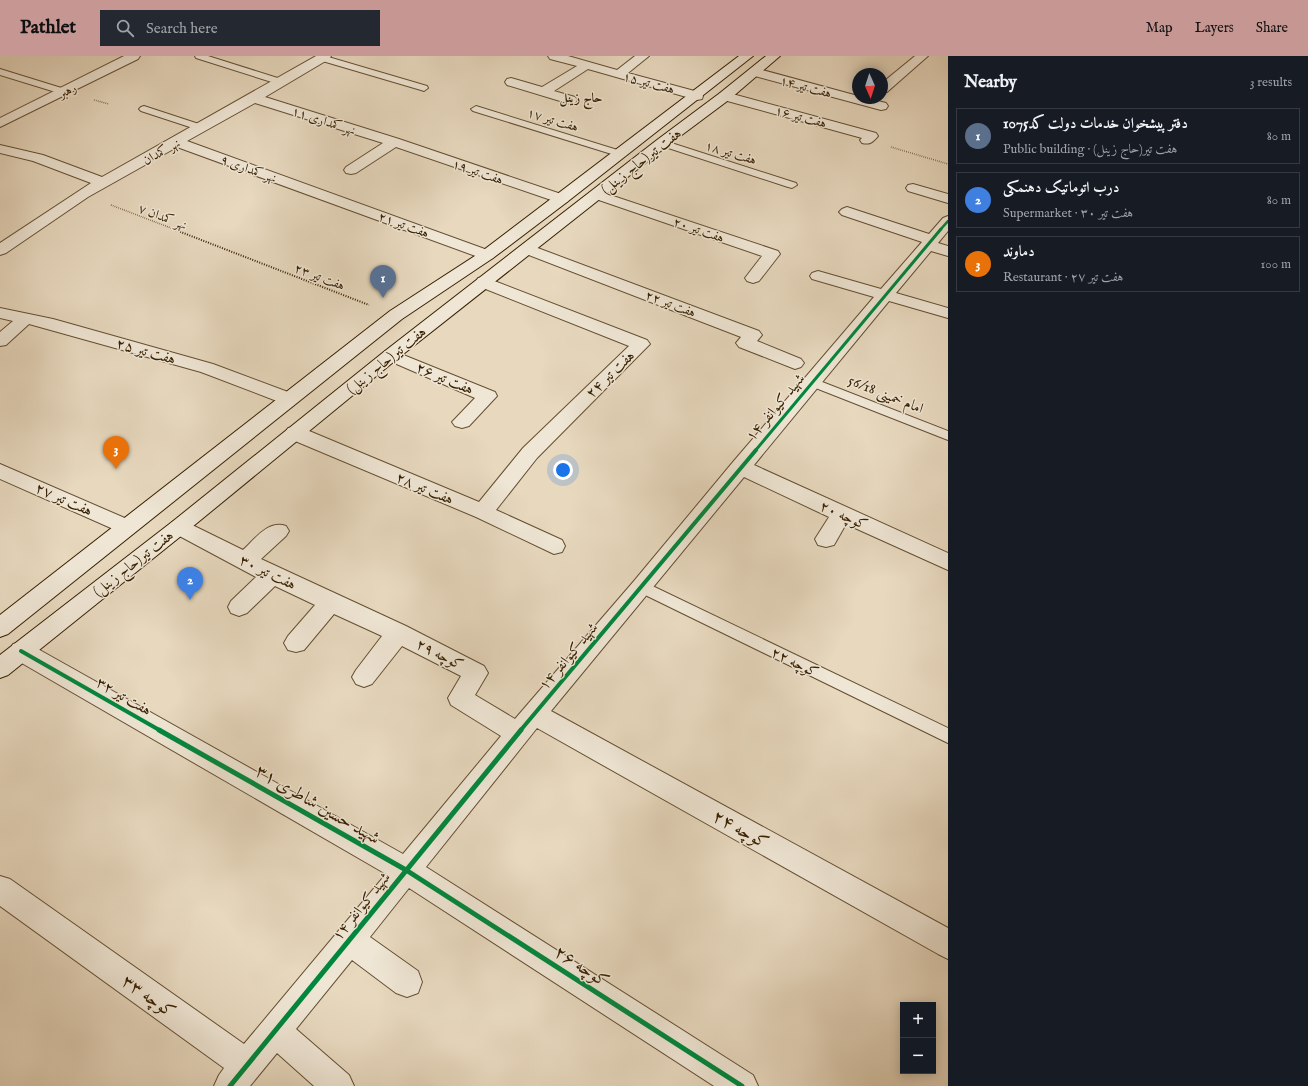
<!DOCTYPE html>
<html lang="en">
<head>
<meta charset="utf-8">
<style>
	:root { --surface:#171b24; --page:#242831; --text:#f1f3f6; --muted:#9ea1a6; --line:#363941; --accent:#c59692 }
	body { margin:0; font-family:"IM FELL English",Amiri,serif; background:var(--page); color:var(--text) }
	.controls { position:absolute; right:12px; bottom:12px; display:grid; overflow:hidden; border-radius:0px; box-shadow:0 2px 10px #0003 }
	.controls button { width:36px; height:36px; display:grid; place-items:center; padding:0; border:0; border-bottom:1px solid var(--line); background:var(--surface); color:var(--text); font:20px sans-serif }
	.compass { position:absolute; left:852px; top:12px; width:36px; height:36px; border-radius:50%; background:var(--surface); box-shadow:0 2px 10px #0003; rotate:177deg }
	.you { position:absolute; left:563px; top:414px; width:14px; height:14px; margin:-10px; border:3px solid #fff; border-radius:50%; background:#1a73e8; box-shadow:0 0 0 6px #1a73e833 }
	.badge { display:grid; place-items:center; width:26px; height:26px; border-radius:50%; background:var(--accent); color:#fff; font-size:13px; font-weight:700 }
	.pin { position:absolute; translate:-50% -33px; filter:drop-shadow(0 1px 2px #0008) }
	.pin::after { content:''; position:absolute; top:21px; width:14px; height:12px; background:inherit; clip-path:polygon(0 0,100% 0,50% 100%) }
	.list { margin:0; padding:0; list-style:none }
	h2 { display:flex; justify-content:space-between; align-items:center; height:52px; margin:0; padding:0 16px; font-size:17px }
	h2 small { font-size:13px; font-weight:400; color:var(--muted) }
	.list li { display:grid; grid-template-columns:26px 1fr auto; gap:12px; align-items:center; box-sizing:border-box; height:56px; margin:0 8px 8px; padding:0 8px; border:1px solid var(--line); border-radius:0px }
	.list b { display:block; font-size:15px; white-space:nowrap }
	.list p { margin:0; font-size:13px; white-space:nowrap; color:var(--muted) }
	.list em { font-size:13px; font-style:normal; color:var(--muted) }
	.icon { flex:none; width:22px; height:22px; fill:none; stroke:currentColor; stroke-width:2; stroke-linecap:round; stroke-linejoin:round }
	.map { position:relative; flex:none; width:948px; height:1030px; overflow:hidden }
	header { display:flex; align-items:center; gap:24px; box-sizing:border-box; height:56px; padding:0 20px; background:var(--accent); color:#111 }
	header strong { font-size:19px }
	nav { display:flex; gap:22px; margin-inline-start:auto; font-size:14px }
	.search { width:280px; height:36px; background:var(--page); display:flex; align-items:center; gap:10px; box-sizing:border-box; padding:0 14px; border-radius:0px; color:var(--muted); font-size:15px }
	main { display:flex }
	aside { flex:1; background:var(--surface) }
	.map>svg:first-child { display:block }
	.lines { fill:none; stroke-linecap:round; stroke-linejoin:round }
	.service-casing { stroke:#644f31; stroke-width:2 }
	.minor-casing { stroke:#644f31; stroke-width:2 }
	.secondary-casing { stroke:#382102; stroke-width:2 }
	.path-far1 { stroke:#382102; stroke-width:1.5; stroke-dasharray:0.5 1.5; stroke-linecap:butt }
	.path { stroke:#382102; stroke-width:2; stroke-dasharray:1 1.5; stroke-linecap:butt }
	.service { fill:#efe6d5; fill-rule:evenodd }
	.minor { fill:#efe6d5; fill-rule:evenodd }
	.secondary { fill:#efe6d5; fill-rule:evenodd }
	.cycleway-far3-casing { stroke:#efe6d5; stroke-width:4 }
	.cycleway-far2-casing { stroke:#efe6d5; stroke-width:5 }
	.cycleway-far1-casing { stroke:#efe6d5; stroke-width:6 }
	.cycleway-casing { stroke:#efe6d5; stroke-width:8 }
	.cycleway-far3 { stroke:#00873e; stroke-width:2.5 }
	.cycleway-far2 { stroke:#00873e; stroke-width:3 }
	.cycleway-far1 { stroke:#00873e; stroke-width:4 }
	.cycleway { stroke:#00873e; stroke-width:5 }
	.labels { text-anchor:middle; stroke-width:3; stroke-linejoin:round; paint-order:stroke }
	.far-street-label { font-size:13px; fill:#382102; stroke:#efe6d5 }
	.far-neighbourhood-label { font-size:13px; font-weight:bold; fill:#382102; stroke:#efe6d5 }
	.street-label { font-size:15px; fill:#382102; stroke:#efe6d5 }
	.near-street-label { font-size:18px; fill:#382102; stroke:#efe6d5 }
</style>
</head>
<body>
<header>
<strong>Pathlet</strong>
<div class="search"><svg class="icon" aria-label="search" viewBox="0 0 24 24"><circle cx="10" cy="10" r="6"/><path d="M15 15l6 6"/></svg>Search here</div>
<nav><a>Map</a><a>Layers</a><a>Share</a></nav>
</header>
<main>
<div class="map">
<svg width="948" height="1030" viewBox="0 0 948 1030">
	<rect width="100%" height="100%" fill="#e7d8be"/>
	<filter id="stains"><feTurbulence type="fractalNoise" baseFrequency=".005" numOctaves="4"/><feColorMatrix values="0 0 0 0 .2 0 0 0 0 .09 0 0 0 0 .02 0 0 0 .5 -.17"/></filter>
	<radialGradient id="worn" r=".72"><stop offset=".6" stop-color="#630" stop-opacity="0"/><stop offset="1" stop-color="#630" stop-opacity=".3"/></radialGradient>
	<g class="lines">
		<g class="service-casing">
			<g id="service">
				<path d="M195 0H208L284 24 285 26 284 28H278L196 2Z"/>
				<path d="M319 0H325L427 30 428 32 424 35 421 34 319 4 318 2Z"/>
				<path d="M0 13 68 34 69 36 68 38H62L0 19Z"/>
				<path d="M144 50 205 70 207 72 205 74H199L141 55 139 53 141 51Z"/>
				<path d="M476 50 624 96 626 98 624 100H618L473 55 471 53Z"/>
				<path d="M662 84 796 127 797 129 792 132 788 131 659 89 657 87 659 85Z"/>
				<path d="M812 322 948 375V384L808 329 806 326 808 323Z"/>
				<path d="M642 525 948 672V687L637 535 634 531 637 527Z"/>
			</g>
		</g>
		<g class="minor-casing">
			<g id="minor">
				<path d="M124 0H140L138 3 0 71V62Z"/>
				<path d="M316 0H331L329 3 265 41 399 83 567 140 569 143 567 146 562 147 557 146 396 91 356 117 351 118 346 117 344 114 346 111 383 87 255 47 187 85 493 196 495 199 493 202 487 204 481 202 177 91 88 141 6 197 0 199V187L91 127 33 105 0 97V89L43 99 102 121Z"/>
				<path d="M548 0H568L617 14 635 0H649L628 17 702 37 703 40 702 43 697 44 588 13 554 35 575 41 577 44 575 47 570 48 507 29 505 26 507 23 511 22 542 31 577 10 550 3Z"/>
				<path d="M915 0H928L887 36 882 37V27Z"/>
				<path d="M755 12 858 40V42H866L886 47 888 50 886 53 881 54 751 19 749 16 751 13Z"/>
				<path d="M725 36 876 77 878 80C873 86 870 89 862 87L860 84 862 82 720 43 719 40 720 37Z"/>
				<path d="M913 128 948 138V147L908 135 906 132 908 129Z"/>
				<path d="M598 135 778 195 780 198 759 225 753 227 747 225 745 222 762 200 593 142 591 139 593 136Z"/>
				<path d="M847 151 929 178 943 162 948 160V175L938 187 948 190V200L931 195 896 237 948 252V262L889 245 754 409 948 497V514L846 468 834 489 826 491 818 489 815 483 829 461 744 421 551 655 948 872V903L938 898 537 672 426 811 753 1019 758 1030H714L409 832 370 881 418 915 422 926 418 937 407 941 396 937 352 904 296 973 349 1019 354 1030H314L277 997 250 1030H214L219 1019 224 1012 0 850V820L10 823 244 988 386 818 13 602 9 595 13 588 21 586 29 588 403 798 501 680 451 649 448 642 461 620 402 590 372 628 364 631 356 628 352 621 356 614 382 580 334 558 304 594 296 596 288 594 284 587 288 580 315 549 275 530 247 557 239 560 231 557 228 551 231 545 256 521 172 476 168 471 172 466 179 463 186 466 243 494C255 483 268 464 286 470L289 475 286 480 261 503 406 570 484 610 488 617 475 639 515 663 634 525 733 406 874 241 812 223 810 220 812 217 818 215 881 233 922 186 842 159 839 156 842 153Z"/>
				<path d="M527 188 759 275 762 279 757 285 801 303 804 307 801 311 795 313 739 291 736 287 741 281 521 196 519 193 521 190Z"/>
				<path d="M484 221 647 284 650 288 537 402 496 454 562 484 565 490 562 496 554 498 476 461 288 382 285 377 288 372 295 371 302 372 479 446 523 392 629 290 478 230 476 226 478 222Z"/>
				<path d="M0 252 53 263 213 308 296 339 298 343 296 347 289 349 282 347 201 316 29 268 6 289 0 290V276L13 265 0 262Z"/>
				<path d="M391 294 495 336 497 340 469 370 462 372 455 370 452 366 475 342 385 303 382 299 385 295Z"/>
				<path d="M0 408 134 466 138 471 134 476 127 479 120 476 0 423Z"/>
			</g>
		</g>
		<g class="secondary-casing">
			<g id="secondary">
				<path d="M739 0H753L567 146 493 202 402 263 8 578 0 581V559L390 255 481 196Z"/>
				<path d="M766 0H780L730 43 667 90 397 303 186 476 8 619 0 622V599L172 466 385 295 657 84 720 37Z"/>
			</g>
		</g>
		<g class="path-far1">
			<path d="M94 44 109 48"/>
			<path d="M891 91 948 108"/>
			<path d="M111 149 176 174"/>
		</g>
		<path class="path" d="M173 173 369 249"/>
		<use href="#service" class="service"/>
		<use href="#minor" class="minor"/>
		<use href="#secondary" class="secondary"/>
		<g class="cycleway-far3-casing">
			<path id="cycleway-far3" d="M940 174 948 165"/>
		</g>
		<g class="cycleway-far2-casing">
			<path id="cycleway-far2" d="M755 395 941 173"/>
		</g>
		<g class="cycleway-far1-casing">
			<g id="cycleway-far1">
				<path d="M21 595 161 675"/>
				<path d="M520 675 756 394"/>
			</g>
		</g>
		<g class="cycleway-casing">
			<g id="cycleway">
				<path d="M159 674 406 814 742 1030"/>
				<path d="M230 1030 521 674"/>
			</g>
		</g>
		<use href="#cycleway-far3" class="cycleway-far3"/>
		<use href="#cycleway-far2" class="cycleway-far2"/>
		<use href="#cycleway-far1" class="cycleway-far1"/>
		<use href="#cycleway" class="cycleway"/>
	</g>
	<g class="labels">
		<g class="far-street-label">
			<text transform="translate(649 26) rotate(15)" y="5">هفت تیر ۱۵</text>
			<text transform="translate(806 30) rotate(15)" y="5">هفت تیر ۱۴</text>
			<text transform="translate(67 34) rotate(-27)" y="5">رهبر</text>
			<text transform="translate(801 60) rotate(15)" y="5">هفت تیر ۱۶</text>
			<text transform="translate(553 63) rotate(17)" y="5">هفت تیر ۱۷</text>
			<text transform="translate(324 64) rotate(18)" y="5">نهر کمداری ۱۱</text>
			<text transform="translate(161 95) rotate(-29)" y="5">نهر کمدان</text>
			<text transform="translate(731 96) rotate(17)" y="5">هفت تیر ۱۸</text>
			<text transform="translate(249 112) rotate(20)" y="5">نهر کمداری ۹</text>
			<text transform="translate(478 115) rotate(19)" y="5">هفت تیر ۱۹</text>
			<text transform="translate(163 160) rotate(21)" y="5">نهر کمدان ۷</text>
			<text transform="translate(404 168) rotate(20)" y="5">هفت تیر ۲۱</text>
			<text transform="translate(699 173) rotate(19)" y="5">هفت تیر ۲۰</text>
			<text transform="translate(320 220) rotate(21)" y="5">هفت تیر ۲۳</text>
			<text transform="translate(671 247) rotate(21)" y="5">هفت تیر ۲۲</text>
		</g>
		<g class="far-neighbourhood-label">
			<text x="581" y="46">حاج زینل</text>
		</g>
		<g class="street-label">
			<text transform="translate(641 105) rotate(-38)" y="5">هفت تیر(حاج زینل)</text>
			<text transform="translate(146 295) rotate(16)" y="5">هفت تیر ۲۵</text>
			<text transform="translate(386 304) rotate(-39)" y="5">هفت تیر(حاج زینل)</text>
			<text transform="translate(610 318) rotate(-44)" y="5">هفت تیر ۲۴</text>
			<text transform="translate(445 322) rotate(23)" y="5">هفت تیر ۲۶</text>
			<text transform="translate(886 338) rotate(22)" y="5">امام خمینی 56/18</text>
			<text transform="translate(775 351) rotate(-50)" y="5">شهید کیوانفر ۱۴</text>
			<text transform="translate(425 432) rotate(23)" y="5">هفت تیر ۲۸</text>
			<text transform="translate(64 443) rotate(24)" y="5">هفت تیر ۲۷</text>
			<text transform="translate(844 459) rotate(24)" y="5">کوچه ۲۰</text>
			<text transform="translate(133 507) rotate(-38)" y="5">هفت تیر(حاج زینل)</text>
			<text transform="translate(268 516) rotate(26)" y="5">هفت تیر ۳۰</text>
			<text transform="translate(440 598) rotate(27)" y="5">کوچه ۲۹</text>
			<text transform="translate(568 600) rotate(-50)" y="5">شهید کیوانفر ۱۴</text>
			<text transform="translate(795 606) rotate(26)" y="5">کوچه ۲۲</text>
			<text transform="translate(124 640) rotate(30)" y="5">هفت تیر ۳۲</text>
			<text transform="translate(361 850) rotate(-51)" y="5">شهید کیوانفر ۱۴</text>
		</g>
		<g class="near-street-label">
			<text transform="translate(318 748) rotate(30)" y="6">شهید حسین شاطری ۳۱</text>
			<text transform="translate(741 773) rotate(29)" y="6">کوچه ۲۴</text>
			<text transform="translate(582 910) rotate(33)" y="6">کوچه ۲۶</text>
			<text transform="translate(149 940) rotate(35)" y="6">کوچه ۳۳</text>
		</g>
	</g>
	<rect width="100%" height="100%" filter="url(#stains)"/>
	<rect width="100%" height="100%" fill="url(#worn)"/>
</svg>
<div class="controls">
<button>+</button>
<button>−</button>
</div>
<svg class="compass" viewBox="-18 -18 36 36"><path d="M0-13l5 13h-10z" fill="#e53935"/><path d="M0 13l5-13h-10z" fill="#9ea1a6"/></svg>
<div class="you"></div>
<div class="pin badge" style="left:383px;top:242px;background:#5c6f8a">1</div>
<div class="pin badge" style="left:190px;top:544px;background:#3f7fe0">2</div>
<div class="pin badge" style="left:116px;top:413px;background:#e8710a">3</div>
</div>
<aside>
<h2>Nearby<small>3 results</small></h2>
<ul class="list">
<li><span class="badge" style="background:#5c6f8a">1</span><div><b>دفتر پیشخوان خدمات دولت کد1075</b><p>Public building · هفت تیر(حاج زینل)</p></div><em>80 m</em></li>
<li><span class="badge" style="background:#3f7fe0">2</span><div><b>درب اتوماتیک دهنمکی</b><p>Supermarket · هفت تیر ۳۰</p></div><em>80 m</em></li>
<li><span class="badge" style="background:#e8710a">3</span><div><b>دماوند</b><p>Restaurant · هفت تیر ۲۷</p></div><em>100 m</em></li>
</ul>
</aside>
</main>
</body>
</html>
